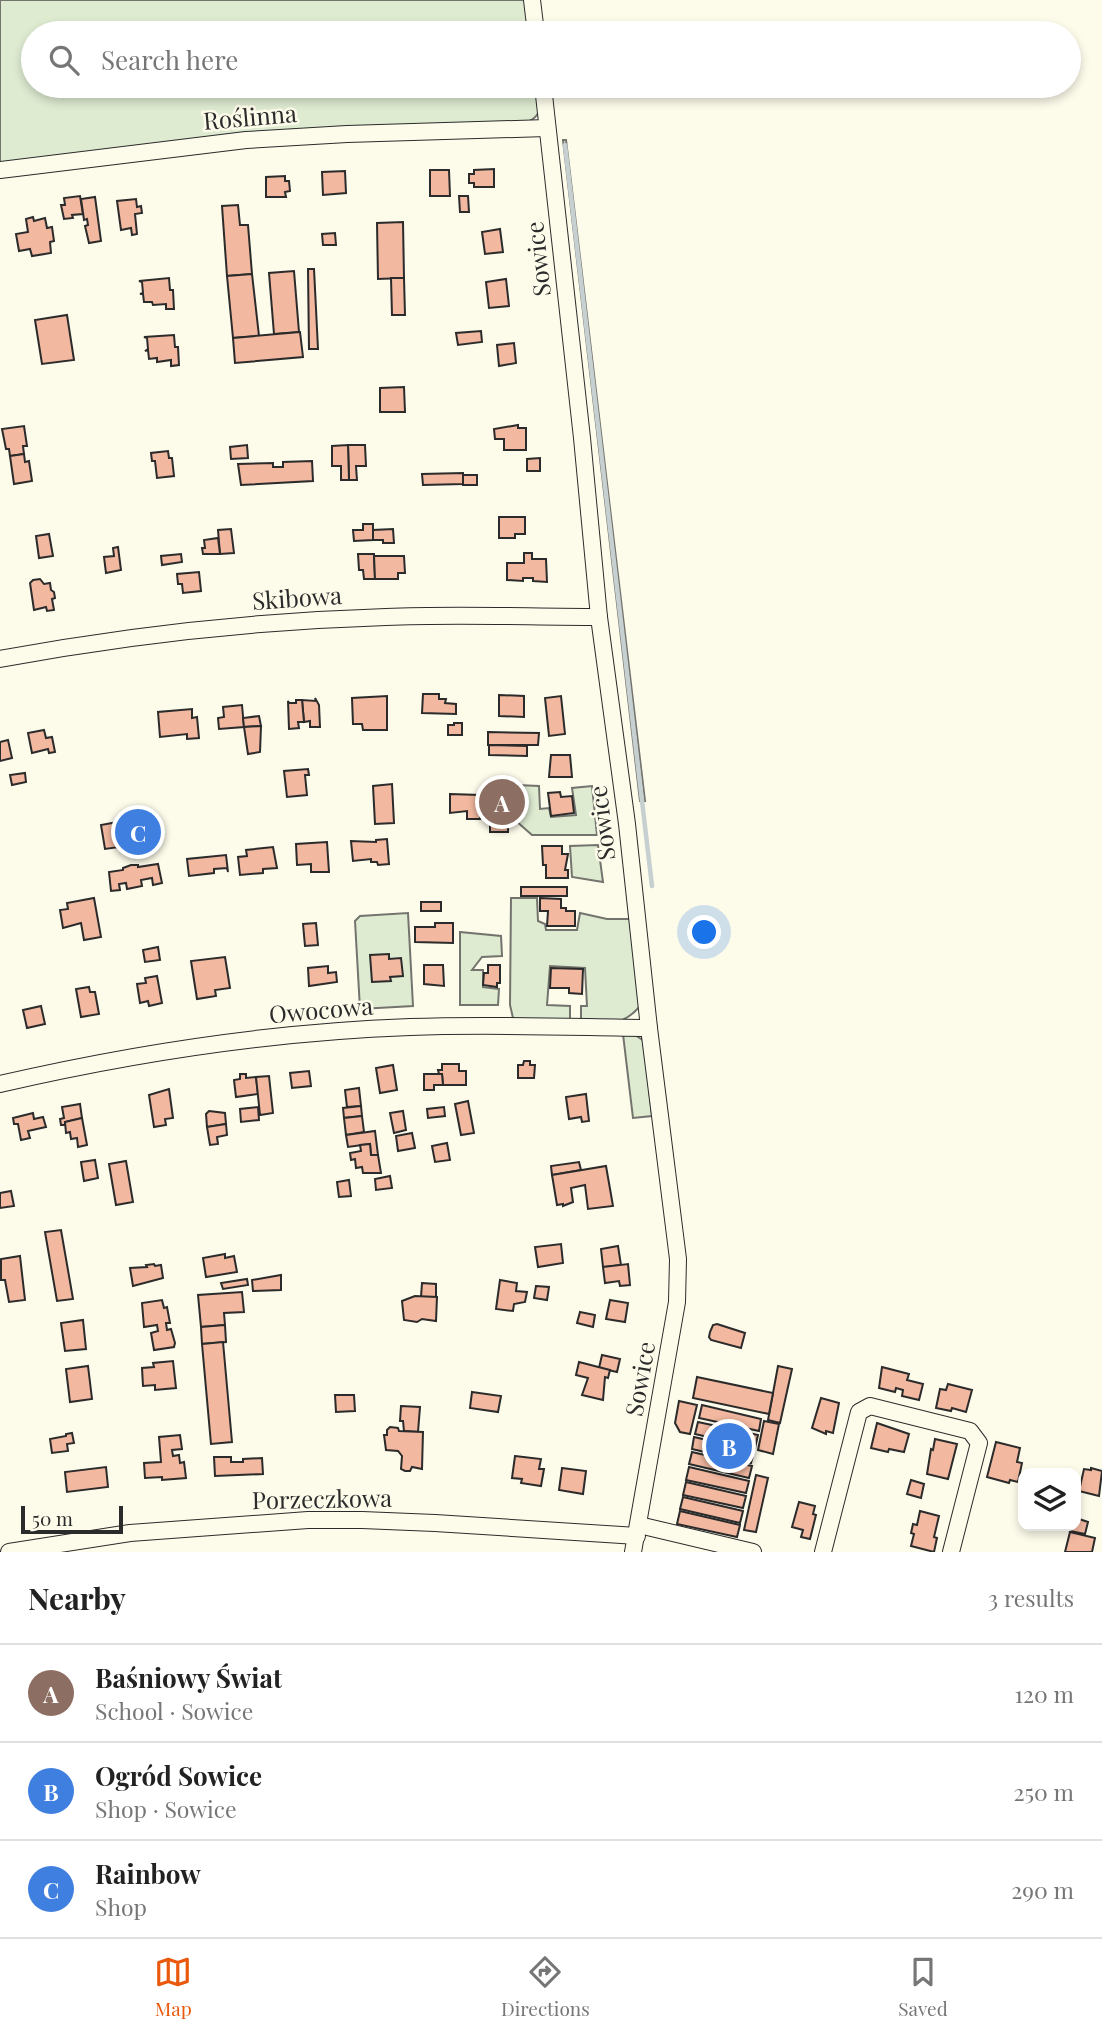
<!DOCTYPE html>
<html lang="en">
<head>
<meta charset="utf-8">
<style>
	:root { --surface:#fff; --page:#f2f2f2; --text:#222; --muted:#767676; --line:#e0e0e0; --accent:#ea580c }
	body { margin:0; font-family:"Playfair Display",serif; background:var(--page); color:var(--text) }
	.controls { position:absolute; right:21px; bottom:21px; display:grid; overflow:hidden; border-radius:14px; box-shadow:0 4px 10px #0003 }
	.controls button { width:63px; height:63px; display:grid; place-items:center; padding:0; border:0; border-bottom:2px solid var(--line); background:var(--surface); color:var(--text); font:35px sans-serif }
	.scale { position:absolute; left:21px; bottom:18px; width:102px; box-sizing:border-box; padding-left:7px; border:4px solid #2b2b2b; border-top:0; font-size:19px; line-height:24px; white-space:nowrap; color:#2b2b2b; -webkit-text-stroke:5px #fdfbea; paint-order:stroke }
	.you { position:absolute; left:705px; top:933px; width:24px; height:24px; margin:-18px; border:5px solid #fff; border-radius:50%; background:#1a73e8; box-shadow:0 0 0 10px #1a73e833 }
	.badge { display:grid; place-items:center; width:46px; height:46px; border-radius:50%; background:var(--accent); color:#fff; font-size:23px; font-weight:700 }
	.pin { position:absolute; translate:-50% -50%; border:4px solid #fff; box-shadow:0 2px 7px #0006 }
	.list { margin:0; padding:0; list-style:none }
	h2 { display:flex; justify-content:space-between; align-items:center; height:91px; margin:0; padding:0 28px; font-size:30px }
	h2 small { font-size:23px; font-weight:400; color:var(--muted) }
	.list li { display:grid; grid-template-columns:46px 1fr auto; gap:21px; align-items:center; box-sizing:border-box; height:98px; padding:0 28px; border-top:2px solid var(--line) }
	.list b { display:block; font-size:26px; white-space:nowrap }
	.list p { margin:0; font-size:23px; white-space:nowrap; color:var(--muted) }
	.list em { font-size:23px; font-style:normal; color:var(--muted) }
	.icon { flex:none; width:38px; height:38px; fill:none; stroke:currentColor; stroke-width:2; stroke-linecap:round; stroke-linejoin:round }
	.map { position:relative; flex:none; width:1102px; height:1552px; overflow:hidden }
	.search { position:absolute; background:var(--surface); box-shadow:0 4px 10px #0003; left:21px; right:21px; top:21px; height:77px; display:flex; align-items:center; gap:18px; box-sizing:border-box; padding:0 24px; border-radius:38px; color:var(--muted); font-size:26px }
	.sheet { height:385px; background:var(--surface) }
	nav { display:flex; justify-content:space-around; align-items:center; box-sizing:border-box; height:98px; border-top:2px solid var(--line); background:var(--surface); font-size:19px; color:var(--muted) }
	nav a { display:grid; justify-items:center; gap:4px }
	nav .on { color:var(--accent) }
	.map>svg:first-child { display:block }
	.green { fill:#deebd1; stroke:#74746e; stroke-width:2 }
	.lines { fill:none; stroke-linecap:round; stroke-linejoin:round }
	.stream { stroke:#c7d0d0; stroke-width:4.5 }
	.building { fill:#f2b8a0; stroke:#2b2b2b; stroke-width:2 }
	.minor-casing { stroke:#2b2b2b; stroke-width:18 }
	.minor { stroke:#fdfbea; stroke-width:16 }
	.labels { text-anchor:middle; stroke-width:5; stroke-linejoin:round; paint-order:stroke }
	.street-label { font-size:24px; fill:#2b2b2b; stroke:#fdfbea }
</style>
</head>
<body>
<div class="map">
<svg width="1102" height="1552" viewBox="0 0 1102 1552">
	<rect width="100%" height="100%" fill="#fdfbea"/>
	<g class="green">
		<path d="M0 0H526L531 33H33V86H538C540 106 545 116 523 124L0 165Z"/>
		<path d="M563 140H566L645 801H640Z"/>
		<path d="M516 785 539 786 540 809 549 808 551 817 576 815 572 788 592 786 597 835H532L515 820Z"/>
		<path d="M598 845 603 882 572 877 570 846Z"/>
		<path d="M511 898H537L538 921 545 924 546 930H577L580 913 607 919H630L640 1006C622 1028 606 1022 581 1022V1006H587L585 968 550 966 547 1005 570 1006V1020L522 1021 513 1018 510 1005Z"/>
		<path d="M408 913 413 1006 360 1009 355 921 360 916Z"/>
		<path d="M460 932 501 936 502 956 482 957 472 970H483V987L499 989 498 1005H460Z"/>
		<path d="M623 1034 635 1035 644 1041 652 1116 633 1118Z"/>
	</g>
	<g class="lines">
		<path class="stream" d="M565 145 652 886"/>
	</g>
	<g class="building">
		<path d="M494 169V187H474V183H469V174H474V170Z"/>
		<path d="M430 170H449L450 196H430Z"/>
		<path d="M345 171 346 193 323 195 322 172Z"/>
		<path d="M285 176V181H289L290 191 285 192 286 197H266V177Z"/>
		<path d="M80 196 83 214 72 215 73 218 64 219 61 205H65L64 198Z"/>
		<path d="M459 196H468L469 212H460Z"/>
		<path d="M95 197 101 241 89 243 85 226 88 225 87 219 84 220 81 199Z"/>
		<path d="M136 199 137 207 141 206 142 213 135 214 137 234 132 235 131 228 121 230 117 201Z"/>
		<path d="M238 205 240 225H248L252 274 227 276 222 206Z"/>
		<path d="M33 217 34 221 45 218 47 228 52 227 54 241 50 242 51 253 32 256 30 249 19 251 16 234 28 232 26 219Z"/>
		<path d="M403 222 404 278 378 279 377 223Z"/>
		<path d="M500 229 503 252 485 254 482 232Z"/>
		<path d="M335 233 336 245H323L322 234Z"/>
		<path d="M308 269H314L318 349H309Z"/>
		<path d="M294 271 299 332 274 334 269 273Z"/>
		<path d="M252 274 259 336 233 338 227 276Z"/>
		<path d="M169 278 170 290H173L174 309H166V304L153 305 152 302H144L143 294H140L143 293 142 282 139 281Z"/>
		<path d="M391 278H404L405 315H392Z"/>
		<path d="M506 279 509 306 489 308 486 282Z"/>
		<path d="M67 315 74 360 42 364 35 320Z"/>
		<path d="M481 331 482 342 458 345 456 333Z"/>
		<path d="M300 332 303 357 235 363 233 338Z"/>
		<path d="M174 335 175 347H178L179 365 171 366V360L157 362V358L149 359 148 350 145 351 148 349 147 338 144 337Z"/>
		<path d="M514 343 516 363 499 366 497 345Z"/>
		<path d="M404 387 405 412H380V388Z"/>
		<path d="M518 425V428H526V450H504V439H495L494 429Z"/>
		<path d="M24 426 27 446H23L24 454 10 456 9 449H6L2 429Z"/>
		<path d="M247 445 248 458 231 459 230 447Z"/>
		<path d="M348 445H365L366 466H356L357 480H349Z"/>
		<path d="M348 445 349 480H341V466H332V446Z"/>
		<path d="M168 451 169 458H172L174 476 157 478 155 461H152L151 453Z"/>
		<path d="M24 454 25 462 29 461 32 481 14 484 10 456Z"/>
		<path d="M540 458V471H527V459Z"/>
		<path d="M312 461 313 481 241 485 238 464 273 463V467H283V462Z"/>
		<path d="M463 473V484L423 485 422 474Z"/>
		<rect x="463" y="475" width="14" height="10"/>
		<path d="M499 517H525V534H515V538H499Z"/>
		<path d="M363 524H373V540L354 541 353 530H363Z"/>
		<path d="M231 529 234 553 220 554 218 530Z"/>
		<path d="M393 529 394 543H383V540H373V530Z"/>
		<path d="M49 534 53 556 39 558 36 536Z"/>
		<path d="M218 538 220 554H203L202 548H205L204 540Z"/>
		<path d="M118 547 121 570 106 573 104 557 114 556 113 548Z"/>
		<path d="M524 553H532V559H546L547 582 533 581V578H523V581L507 580V563H524Z"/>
		<path d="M181 554 182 562 162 565 161 556Z"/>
		<path d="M358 554H374L375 579H364L363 570H359Z"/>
		<path d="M374 556H404L405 573H398V579H375Z"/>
		<path d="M199 572 201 591 183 593 182 584H178L177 574Z"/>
		<path d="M40 579 44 584 50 583 51 590 54 592 55 598 52 599 54 610 47 611 46 607 34 610 30 583 33 580Z"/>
		<path d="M423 694H439V699H446L445 703 456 704V714L422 713Z"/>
		<path d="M499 695 524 696V717L499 716Z"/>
		<path d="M387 696V730H363L362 724H353L352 698Z"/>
		<path d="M561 696 565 734 549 736 545 698Z"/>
		<path d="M315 698 319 705 320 727H310V721L304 722 302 700 316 701Z"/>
		<path d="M296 700H302L304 722H298L299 728 289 729 288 701 289 703H296Z"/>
		<path d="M242 705 244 727 219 729 218 718 224 717 223 707Z"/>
		<path d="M192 709V718L197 717 199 738 187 739V734L160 737 158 712Z"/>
		<path d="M259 716 261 726 244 727 243 718Z"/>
		<path d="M454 723H462V735H448V725H454Z"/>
		<path d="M261 726 260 752 248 754 244 727Z"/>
		<path d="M44 730 46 738 52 737 55 752 49 753 48 749 32 753 28 733Z"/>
		<path d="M488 732 539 733 538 745H488Z"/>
		<path d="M8 740 12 758 0 761V742Z"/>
		<path d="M489 745 527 746V756L489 755Z"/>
		<path d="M551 755H570L572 777H549Z"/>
		<path d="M308 769 309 775H305L307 795 287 797 284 771Z"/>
		<path d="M25 773 26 782 12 785 10 775Z"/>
		<path d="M392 784 394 823 375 824 373 786Z"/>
		<path d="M490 785 515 786V795H508V832H490Z"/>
		<path d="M560 792 561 797 572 796 574 813 551 816 548 793Z"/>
		<path d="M450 794 480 795V819H467V811L450 813Z"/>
		<path d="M149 817 153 842 127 846 123 821Z"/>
		<path d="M123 821 127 846 105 849 101 825Z"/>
		<path d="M387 839 389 864 378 865 377 862H371V859L353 861 351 841 376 842V840Z"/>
		<path d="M327 842 329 872H311V864L297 865 296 844Z"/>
		<path d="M542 846H562V854H568L565 870H568V878H546V865H543Z"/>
		<path d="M273 847 277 868 263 869V873L240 875 238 857 247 856 246 850Z"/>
		<path d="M226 855 228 872 227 868 214 869V873L189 876 187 859Z"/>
		<path d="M158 864 162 883 153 885 152 878 141 880 142 886 127 889 126 883 119 884 120 890 111 891 109 872 123 870V868L131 865H138V867Z"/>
		<rect x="521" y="887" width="46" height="9"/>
		<path d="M94 898 101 937 84 940 81 923 63 928 60 910 68 909 67 903Z"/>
		<path d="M540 898 561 899V908H566V911H575V926H547L548 911H540Z"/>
		<rect x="421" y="902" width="20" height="9"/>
		<path d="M316 923 318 945 305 946 303 924Z"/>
		<path d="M435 923H453V943L415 942V927H435Z"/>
		<path d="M158 947 160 960 145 962 143 950Z"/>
		<path d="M389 954V959L401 958 403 976 390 977 391 981 372 982 370 955Z"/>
		<path d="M225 957 230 988 215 990 216 996 197 999 191 961Z"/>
		<path d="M424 965H443L444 986 424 984Z"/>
		<path d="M488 965H500V983H497V987L483 985 484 973H488Z"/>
		<path d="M328 966V973L336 972 337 982 309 986 308 968Z"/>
		<path d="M551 968 583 969 582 994 569 993V988H550Z"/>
		<path d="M157 976 162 1003 149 1006 148 1001 140 1003 137 984 146 983 145 978Z"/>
		<path d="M89 987 90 992H95L99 1014 81 1017 76 989Z"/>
		<path d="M41 1006 45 1024 27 1028 23 1010Z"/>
		<path d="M524 1061H530V1065H535L534 1078H518V1065H523Z"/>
		<path d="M442 1064H459V1071H466V1085H443L442 1074H439L438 1070H442Z"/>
		<path d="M393 1065 397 1090 380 1093 376 1068Z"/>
		<path d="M309 1071 311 1086 292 1088 290 1073Z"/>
		<path d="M240 1074H246V1078L256 1077 258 1094 236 1097 234 1080 240 1079Z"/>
		<path d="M424 1074H442L443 1085H434V1090H424Z"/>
		<path d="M269 1076 273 1113 260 1115 256 1077Z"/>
		<path d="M359 1088 361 1106 347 1107 345 1090Z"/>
		<path d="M169 1089 173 1118 165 1119 166 1125 154 1127 149 1095Z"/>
		<path d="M586 1094 589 1121 582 1122 581 1117 569 1119 566 1097Z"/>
		<path d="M468 1101 474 1133 461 1135 455 1104Z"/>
		<path d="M80 1104 82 1118 65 1122V1125H61L60 1119 64 1118 62 1107Z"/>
		<path d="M361 1106 362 1116 344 1118 343 1108Z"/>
		<path d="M258 1107 259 1120 241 1122 240 1109Z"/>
		<path d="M444 1107 445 1116 428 1118 427 1109Z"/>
		<path d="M209 1111 225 1113 226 1124 207 1127 206 1114Z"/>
		<path d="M403 1111 406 1130 394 1133 390 1113Z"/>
		<path d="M33 1113 34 1119 43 1117 46 1127 28 1131 30 1138 21 1140 18 1124H14L13 1118Z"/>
		<path d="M362 1116 364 1132 346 1135 344 1118Z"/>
		<path d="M82 1118 87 1145 78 1147 77 1138 71 1139 70 1132 66 1133 65 1122Z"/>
		<path d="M226 1124 227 1135 217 1137 218 1144 210 1145 207 1127Z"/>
		<path d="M375 1131 378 1155H371L370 1144 348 1147 346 1135Z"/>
		<path d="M412 1133 415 1148 398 1151 396 1136Z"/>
		<path d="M447 1143 450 1160 435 1162 432 1146Z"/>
		<path d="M370 1144 371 1155H378L381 1173H363L362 1167 356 1168 355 1159 351 1160 350 1153 361 1151 360 1145Z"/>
		<path d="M95 1160 98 1178 84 1181 81 1162Z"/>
		<path d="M126 1161 133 1202 116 1205 109 1164Z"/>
		<path d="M579 1162 581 1170 552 1175 551 1166Z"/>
		<path d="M606 1166 613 1206 588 1209 585 1185 571 1188 573 1202 563 1206V1204L557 1205 552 1175Z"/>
		<path d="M390 1176 392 1188 376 1190 375 1179Z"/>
		<path d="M349 1180 351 1196 339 1197 337 1182Z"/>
		<path d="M11 1191 14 1206 0 1208V1193Z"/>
		<path d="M61 1230 73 1299 57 1301 45 1232Z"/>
		<path d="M561 1244 563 1263 538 1267 535 1247Z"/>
		<path d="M618 1246 621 1265 603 1267 601 1249Z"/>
		<path d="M225 1254V1258L234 1256 237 1272 206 1277 203 1258Z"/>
		<path d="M20 1256 25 1300 9 1302 5 1280H1V1259Z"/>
		<path d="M154 1264 155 1266 161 1265 163 1278 133 1286 130 1268 147 1267 146 1265Z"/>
		<path d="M628 1264 630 1285 620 1286 619 1281 605 1283 603 1267Z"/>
		<path d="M281 1275V1290L253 1291 252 1280Z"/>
		<path d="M247 1279 248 1285 223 1289 221 1283Z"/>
		<path d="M500 1280 517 1283 516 1291 527 1292 525 1302 514 1304 513 1311 496 1309Z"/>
		<path d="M422 1283 436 1284V1297H421Z"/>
		<path d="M536 1286 549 1287 547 1300 534 1298Z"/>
		<path d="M242 1292 244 1312 224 1313 225 1325 201 1327 198 1295Z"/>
		<path d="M415 1296 437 1297 436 1321 422 1319 417 1322 404 1320 402 1301Z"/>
		<path d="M162 1300 164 1308 167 1307 170 1323H166L167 1330 171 1329 175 1343 174 1347 154 1350 151 1333 158 1331 157 1325 144 1327 142 1303Z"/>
		<path d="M610 1300 628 1303 625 1322 606 1319Z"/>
		<path d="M580 1312 595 1315 593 1327 577 1323Z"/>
		<path d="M83 1320 86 1349 65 1351 61 1323Z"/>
		<path d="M717 1324 745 1333 741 1348 711 1340 709 1337 710 1332 713 1325Z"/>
		<path d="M225 1325 226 1342 202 1344 201 1327Z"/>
		<path d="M223 1342 232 1442 211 1444 202 1344Z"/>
		<path d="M602 1355 620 1359 617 1372 599 1368Z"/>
		<path d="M173 1361 176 1388 155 1390V1385L143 1386 142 1368 154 1367 153 1363Z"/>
		<path d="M579 1362 610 1370 608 1378 605 1377 603 1400 582 1395 588 1378 576 1375Z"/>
		<path d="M88 1366 92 1399 70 1402 66 1369Z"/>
		<path d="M778 1366 792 1369 780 1423 768 1420Z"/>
		<path d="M882 1367 909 1374 907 1380 923 1384 919 1400 902 1396 903 1390 896 1388 895 1392 879 1388Z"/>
		<path d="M697 1377 773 1393 769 1414 693 1398Z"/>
		<path d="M948 1384 972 1390 966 1412 952 1408 951 1411 936 1408 940 1389 946 1390Z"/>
		<path d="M472 1392 501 1396 498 1412 470 1408Z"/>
		<path d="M335 1395H354L355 1411 336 1412Z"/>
		<path d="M821 1398 839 1403 833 1433 826 1431V1434L812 1428Z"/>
		<path d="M679 1401 697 1405 690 1434 680 1432 675 1423Z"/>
		<path d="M702 1405 761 1419 759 1431 699 1418Z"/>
		<path d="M401 1406 420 1407 418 1432 404 1431 403 1421H400Z"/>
		<path d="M764 1421 779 1424 773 1454 758 1450Z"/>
		<path d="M698 1422 758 1435 755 1448 695 1434Z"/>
		<path d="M877 1423 909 1434 904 1452 889 1449 888 1452 871 1448Z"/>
		<path d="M390 1427 398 1428 399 1431 423 1432 422 1469 412 1467 410 1471H405L401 1469 402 1456 398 1451 386 1450 384 1435H387V1430Z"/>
		<path d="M72 1433 74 1443 67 1444 68 1451 52 1453 50 1439 66 1436V1434Z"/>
		<path d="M180 1435 182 1449 172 1450 173 1456 179 1455 180 1463 184 1462 186 1478 162 1480V1477L145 1478 144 1463 161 1462 159 1437Z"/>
		<path d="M694 1437 754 1451 751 1463 692 1449Z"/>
		<path d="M935 1439 957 1444 948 1479 927 1474 931 1449 933 1450Z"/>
		<path d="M996 1442 1020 1448 1017 1462 1022 1463 1018 1482 1010 1480 1009 1483 987 1477Z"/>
		<path d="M692 1452 752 1466 749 1478 689 1464Z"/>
		<path d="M515 1456 541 1459 539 1469H544L541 1486 521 1483 522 1479 512 1478Z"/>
		<path d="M214 1457H231V1462H243V1459L262 1458 263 1474 215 1476Z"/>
		<path d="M106 1467 108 1487 67 1492 65 1472Z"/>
		<path d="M689 1467 749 1481 746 1493 686 1480Z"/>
		<path d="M562 1468 586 1471 583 1494 559 1490Z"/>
		<path d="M1091 1468 1102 1471 1099 1496 1079 1491 1084 1469 1091 1470Z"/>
		<path d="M756 1475 768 1478 756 1532 744 1530Z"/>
		<path d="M911 1480 924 1484 921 1498 907 1494Z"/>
		<path d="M686 1482 746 1496 743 1508 683 1495Z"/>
		<path d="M683 1497 743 1511 740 1523 680 1509Z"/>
		<path d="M799 1502 815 1506 813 1514 816 1515 810 1539 801 1537 803 1530 792 1527Z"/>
		<path d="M680 1511 740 1525 737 1537 677 1524Z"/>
		<path d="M920 1511 939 1516 934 1537 937 1538 934 1552 911 1546 914 1534 911 1533 913 1524 917 1525Z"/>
		<path d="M1076 1518 1088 1522 1085 1534 1070 1531 1072 1526H1076Z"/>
		<path d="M1070 1532 1095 1538 1092 1552H1065Z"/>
	</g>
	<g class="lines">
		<g class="minor-casing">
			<g id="minor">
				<path d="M532 0 536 33"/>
				<path d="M543 86 582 438 599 617 627 824 649 1028 678 1259 677 1302 633 1552"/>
				<path d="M0 170 246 140 347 134 547 128"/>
				<path d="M0 659C128 635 257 621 386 617 457 614 528 617 599 617"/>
				<path d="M0 1084C134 1053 272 1032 410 1027 489 1024 569 1027 649 1028"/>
				<path d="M639 1525 753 1552"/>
				<path d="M9 1552 130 1533 308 1520H362L435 1523 637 1536"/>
				<path d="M823 1552 859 1412 870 1406 970 1431 979 1443 951 1552"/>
			</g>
		</g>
		<use href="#minor" class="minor"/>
	</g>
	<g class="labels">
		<g class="street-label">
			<text transform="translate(250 118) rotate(-5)" y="8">Roślinna</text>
			<text transform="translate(539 259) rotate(-96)" y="8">Sowice</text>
			<text transform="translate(297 599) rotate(-4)" y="8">Skibowa</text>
			<text transform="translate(603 823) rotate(-97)" y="8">Sowice</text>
			<text transform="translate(321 1011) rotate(-5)" y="8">Owocowa</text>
			<text transform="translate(641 1379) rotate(-80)" y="8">Sowice</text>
			<text transform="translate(322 1500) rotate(-1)" y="8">Porzeczkowa</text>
		</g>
	</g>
</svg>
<div class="controls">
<button><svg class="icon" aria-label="layers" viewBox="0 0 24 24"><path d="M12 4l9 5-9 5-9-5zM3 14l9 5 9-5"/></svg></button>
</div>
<div class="scale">50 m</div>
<div class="you"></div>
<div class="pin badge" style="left:502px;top:802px;background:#8d6e63">A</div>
<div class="pin badge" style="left:729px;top:1446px;background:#3f7fe0">B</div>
<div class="pin badge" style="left:138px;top:832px;background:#3f7fe0">C</div>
<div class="search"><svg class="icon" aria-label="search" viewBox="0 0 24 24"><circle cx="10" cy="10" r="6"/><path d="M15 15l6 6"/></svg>Search here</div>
</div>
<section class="sheet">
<h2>Nearby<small>3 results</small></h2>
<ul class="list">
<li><span class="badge" style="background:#8d6e63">A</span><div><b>Baśniowy Świat</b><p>School · Sowice</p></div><em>120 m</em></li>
<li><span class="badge" style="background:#3f7fe0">B</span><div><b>Ogród Sowice</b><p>Shop · Sowice</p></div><em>250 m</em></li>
<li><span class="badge" style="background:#3f7fe0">C</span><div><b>Rainbow</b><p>Shop</p></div><em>290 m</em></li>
</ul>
</section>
<nav>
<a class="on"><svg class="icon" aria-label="map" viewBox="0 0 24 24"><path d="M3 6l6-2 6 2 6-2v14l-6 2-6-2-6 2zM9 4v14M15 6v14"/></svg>Map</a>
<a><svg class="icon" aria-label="directions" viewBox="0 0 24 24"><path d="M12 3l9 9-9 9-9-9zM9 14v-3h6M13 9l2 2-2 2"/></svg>Directions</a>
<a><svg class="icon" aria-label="saved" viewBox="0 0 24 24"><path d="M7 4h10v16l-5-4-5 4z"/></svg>Saved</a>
</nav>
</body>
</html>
